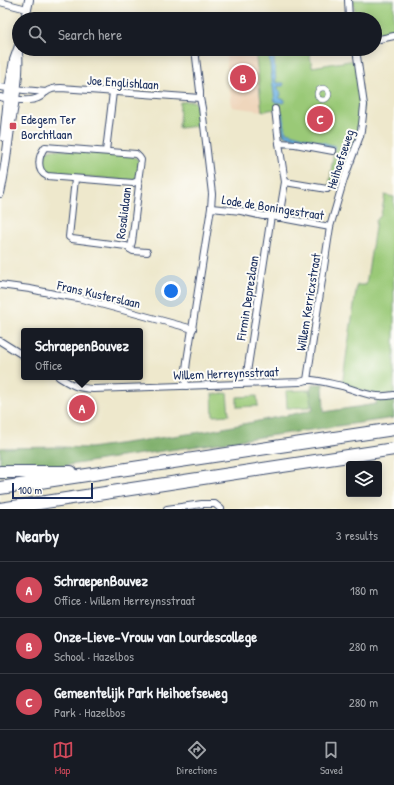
<!DOCTYPE html>
<html lang="en">
<head>
<meta charset="utf-8">
<style>
	:root { --surface:#171b24; --page:#20242c; --text:#f1f3f6; --muted:#9ea1a6; --line:#363941; --accent:#d1495b }
	body { margin:0; font-family:"Patrick Hand",sans-serif; background:var(--page); color:var(--text) }
	.controls { position:absolute; right:12px; bottom:12px; display:grid; overflow:hidden; border-radius:4px; box-shadow:0 2px 10px #0003 }
	.controls button { width:36px; height:36px; display:grid; place-items:center; padding:0; border:0; border-bottom:1px solid var(--line); background:var(--surface); color:var(--text); font:20px sans-serif }
	.scale { position:absolute; left:12px; bottom:10px; width:81px; box-sizing:border-box; padding-left:4px; border:2px solid #1b2f5e; border-top:0; font-size:11px; line-height:14px; white-space:nowrap; color:#1b2f5e; -webkit-text-stroke:3px #fdfcf7; paint-order:stroke }
	.you { position:absolute; left:171px; top:291px; width:14px; height:14px; margin:-10px; border:3px solid #fff; border-radius:50%; background:#1a73e8; box-shadow:0 0 0 6px #1a73e833 }
	.badge { display:grid; place-items:center; width:26px; height:26px; border-radius:50%; background:var(--accent); color:#fff; font-size:13px; font-weight:700 }
	.pin { position:absolute; translate:-50% -50%; border:2px solid #fff; box-shadow:0 1px 4px #0006 }
	.popup { position:absolute; left:21px; top:328px; width:122px; height:52px; box-sizing:border-box; display:grid; place-content:center; border-radius:4px; background:var(--surface); filter:drop-shadow(0 1px 3px #0005); font-size:13px; white-space:nowrap; color:var(--muted) }
	.popup b { font-size:15px; color:var(--text) }
	.popup::after { content:''; position:absolute; left:50%; top:100%; margin-left:-8px; border:8px solid transparent; border-top-color:var(--surface) }
	.list { margin:0; padding:0; list-style:none }
	h2 { display:flex; justify-content:space-between; align-items:center; height:52px; margin:0; padding:0 16px; font-size:17px }
	h2 small { font-size:13px; font-weight:400; color:var(--muted) }
	.list li { display:grid; grid-template-columns:26px 1fr auto; gap:12px; align-items:center; box-sizing:border-box; height:56px; padding:0 16px; border-top:1px solid var(--line) }
	.list b { display:block; font-size:15px; white-space:nowrap }
	.list p { margin:0; font-size:13px; white-space:nowrap; color:var(--muted) }
	.list em { font-size:13px; font-style:normal; color:var(--muted) }
	.icon { flex:none; width:22px; height:22px; fill:none; stroke:currentColor; stroke-width:2; stroke-linecap:round; stroke-linejoin:round }
	.map { position:relative; flex:none; width:394px; height:509px; overflow:hidden }
	.search { position:absolute; background:var(--surface); box-shadow:0 2px 10px #0003; left:12px; right:12px; top:12px; height:44px; display:flex; align-items:center; gap:10px; box-sizing:border-box; padding:0 14px; border-radius:22px; color:var(--muted); font-size:15px }
	.sheet { height:220px; background:var(--surface) }
	nav { display:flex; justify-content:space-around; align-items:center; box-sizing:border-box; height:56px; border-top:1px solid var(--line); background:var(--surface); font-size:11px; color:var(--muted) }
	nav a { display:grid; justify-items:center; gap:2px }
	nav .on { color:var(--accent) }
	.map>svg:first-child { display:block }
	.built { fill:#efd6bc }
	.green { fill:#9ac977; stroke:#5a7c6a }
	.forest { fill:#7bad68; stroke:#4b6e63 }
	.water { fill:#6bb1e1; stroke:#4370a0 }
	.lines { fill:none; stroke-linecap:round; stroke-linejoin:round }
	.stream { stroke:#6bb1e1; stroke-width:1.5 }
	.pedestrian-casing { stroke:#3b4b6e; stroke-width:6 }
	.minor-casing { stroke:#3b4b6e; stroke-width:8 }
	.tertiary-casing { stroke:#3b4b6e; stroke-width:10 }
	.motorway-casing { stroke:#3b4b6e; stroke-width:14 }
	.pedestrian { stroke:#fff; stroke-width:5 }
	.minor { stroke:#fff; stroke-width:6 }
	.tertiary { stroke:#fff; stroke-width:8 }
	.motorway { stroke:#fff; stroke-width:12 }
	.poi-dot { fill:#d1495b; stroke:#fdfcf7; stroke-width:1.5 }
	.labels { text-anchor:middle; stroke-width:4; stroke-linejoin:round; paint-order:stroke }
	.street-label { font-size:13px; fill:#1b2f5e; stroke:#fdfcf7 }
	.poi-label { font-size:13px; fill:#1b2f5e; stroke:#fdfcf7; text-anchor:start }
</style>
</head>
<body>
<div class="map">
<svg width="394" height="509" viewBox="0 0 394 509">
	<rect width="100%" height="100%" fill="#fdfcf7"/>
	<filter id="ink" filterUnits="userSpaceOnUse"><feTurbulence type="fractalNoise" baseFrequency=".025" numOctaves="2"/><feDisplacementMap in="SourceGraphic" scale="8" xChannelSelector="R" yChannelSelector="G"/><feConvolveMatrix kernelMatrix="1 2 1 2 8 2 1 2 1" color-interpolation-filters="sRGB"/></filter>
	<filter id="wash" filterUnits="userSpaceOnUse"><feTurbulence type="fractalNoise" baseFrequency=".012" numOctaves="4" result="noise"/><feDisplacementMap in="SourceGraphic" scale="16" xChannelSelector="R" yChannelSelector="G"/><feGaussianBlur stdDeviation="0.9" result="paint"/><feColorMatrix in="noise" values="0 0 0 0 0 0 0 0 0 0 0 0 0 0 0 0 0 1.4 0 .05"/><feComposite in="paint" operator="in"/></filter>
	<g filter="url(#wash)">
		<rect width="100%" height="100%" fill="#eee8cc"/>
		<path class="built" d="M225 49H255L262 111 232 107Z"/>
		<g class="green">
			<path d="M353 0H394V31L375 35V19H356Z"/>
			<path d="M255 49H309L312 67 355 60 363 105 361 123 340 190 329 188 334 149 283 136 276 109 262 111Z"/>
			<path d="M194 101 196 104 199 126 179 128 180 102Z"/>
			<path d="M52 149 130 155 136 158 139 161 137 178 134 181 45 173C41 165 42 159 47 151Z"/>
			<path d="M385 195 394 197V394L377 395 342 385 357 285H366L376 221 381 215Z"/>
			<path d="M310 390 311 407 287 408 286 391Z"/>
			<path d="M227 393 229 415 213 416 212 394Z"/>
			<path d="M257 396 258 406 237 407V397Z"/>
		</g>
		<path class="forest" d="M312 384H323L324 412 376 404 377 398 394 397V418L114 458 0 476V448L60 447 90 448 208 431 313 410 310 391Z"/>
		<g class="water">
			<path d="M268 49H276V53L274 58 276 83H284L283 86H278V90L280 91 281 95 279 98 285 100V102L284 103 275 102Z"/>
			<path d="M280 112H282L286 132 335 146 334 149 284 135Z"/>
		</g>
		<g class="lines">
			<path class="stream" d="M375 36 394 31"/>
		</g>
	</g>
	<g filter="url(#ink)">
		<g class="lines">
			<g class="pedestrian-casing">
				<circle id="pedestrian" cx="323" cy="94" r="6"/>
			</g>
			<g class="minor-casing">
				<g id="minor">
					<path d="M348 0 349 19"/>
					<path d="M0 2 27 9"/>
					<path d="M25 17 46 19"/>
					<path d="M375 40 394 36"/>
					<path d="M0 87 24 90 46 92"/>
					<path d="M0 97C10 99 30 102 38 98 42 97 43 94 46 92 50 89 56 88 61 88L200 98"/>
					<path d="M275 109 279 143"/>
					<path d="M45 147 136 154 139 157 141 160 138 181 133 183 47 176C36 171 38 156 45 147Z"/>
					<path d="M106 151 113 92"/>
					<path d="M75 179 69 237 72 239 126 246 130 249 132 242 139 185 138 181"/>
					<path d="M285 182 327 189"/>
					<path d="M211 208 241 211 263 216H271L330 227"/>
					<path d="M279 218 285 182 279 143 295 144 333 151"/>
					<path d="M130 249 133 251 147 252"/>
					<path d="M0 285 30 289 54 294 78 298 193 329"/>
					<path d="M0 341 24 356"/>
					<path d="M59 377C72 385 76 388 93 389L300 382 307 380H312C322 381 332 384 342 386 362 392 373 399 394 395"/>
					<path d="M307 380 330 227 344 179 360 136 362 124 363 115 364 105 356 49"/>
					<path d="M246 383 248 366 271 216"/>
					<path d="M186 386 185 378 187 361 211 208 212 194 202 108 200 98V91L195 49"/>
					<path d="M167 509 202 504H215L221 509"/>
				</g>
			</g>
			<g class="tertiary-casing">
				<g id="tertiary">
					<path d="M25 19 29 0"/>
					<path d="M4 137 9 89 14 60 19 46"/>
					<path d="M0 193C5 172 7 150 10 129 14 103 20 78 18 52"/>
				</g>
			</g>
			<g class="motorway-casing">
				<g id="motorway">
					<path d="M0 472H71"/>
					<path d="M0 488 394 429"/>
					<path d="M0 509 394 449"/>
				</g>
			</g>
			<use href="#pedestrian" class="pedestrian"/>
			<use href="#minor" class="minor"/>
			<use href="#tertiary" class="tertiary"/>
			<use href="#motorway" class="motorway"/>
		</g>
	</g>
	<rect class="poi-dot" x="9" y="122" width="8" height="8" rx="2"/>
	<g class="labels">
		<g class="street-label">
			<text transform="translate(123 82) rotate(4)" y="5">Joe Englishlaan</text>
			<text transform="translate(340 159) rotate(-72)" y="5">Heihoefseweg</text>
			<text transform="translate(273 207) rotate(9)" y="5">Lode de Boningestraat</text>
			<text transform="translate(123 213) rotate(-83)" y="5">Rosalialaan</text>
			<text transform="translate(99 294) rotate(13)" y="5">Frans Kusterslaan</text>
			<text transform="translate(247 298) rotate(-81)" y="5">Firmin Deprezlaan</text>
			<text transform="translate(308 302) rotate(-81)" y="5">Willem Kerricxstraat</text>
			<text transform="translate(226 373) rotate(-2)" y="5">Willem Herreynsstraat</text>
		</g>
		<g class="poi-label">
			<text x="21" y="124">Edegem Ter<tspan x="21" dy="15">Borchtlaan</tspan></text>
		</g>
	</g>
</svg>
<div class="controls">
<button><svg class="icon" aria-label="layers" viewBox="0 0 24 24"><path d="M12 4l9 5-9 5-9-5zM3 14l9 5 9-5"/></svg></button>
</div>
<div class="scale">100 m</div>
<div class="you"></div>
<div class="pin badge" style="left:82px;top:408px">A</div>
<div class="popup"><b>SchraepenBouvez</b>Office</div>
<div class="pin badge" style="left:243px;top:78px">B</div>
<div class="pin badge" style="left:320px;top:119px">C</div>
<div class="search"><svg class="icon" aria-label="search" viewBox="0 0 24 24"><circle cx="10" cy="10" r="6"/><path d="M15 15l6 6"/></svg>Search here</div>
</div>
<section class="sheet">
<h2>Nearby<small>3 results</small></h2>
<ul class="list">
<li><span class="badge">A</span><div><b>SchraepenBouvez</b><p>Office · Willem Herreynsstraat</p></div><em>180 m</em></li>
<li><span class="badge">B</span><div><b>Onze-Lieve-Vrouw van Lourdescollege</b><p>School · Hazelbos</p></div><em>280 m</em></li>
<li><span class="badge">C</span><div><b>Gemeentelijk Park Heihoefseweg</b><p>Park · Hazelbos</p></div><em>280 m</em></li>
</ul>
</section>
<nav>
<a class="on"><svg class="icon" aria-label="map" viewBox="0 0 24 24"><path d="M3 6l6-2 6 2 6-2v14l-6 2-6-2-6 2zM9 4v14M15 6v14"/></svg>Map</a>
<a><svg class="icon" aria-label="directions" viewBox="0 0 24 24"><path d="M12 3l9 9-9 9-9-9zM9 14v-3h6M13 9l2 2-2 2"/></svg>Directions</a>
<a><svg class="icon" aria-label="saved" viewBox="0 0 24 24"><path d="M7 4h10v16l-5-4-5 4z"/></svg>Saved</a>
</nav>
</body>
</html>
